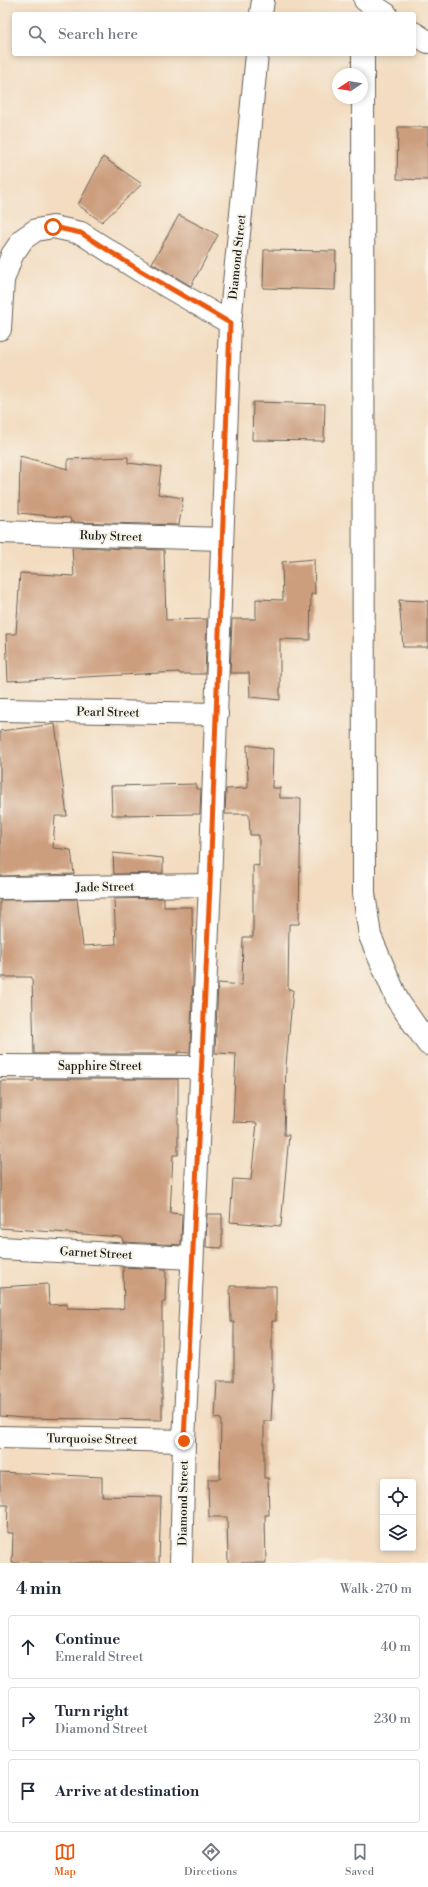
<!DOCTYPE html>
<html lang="en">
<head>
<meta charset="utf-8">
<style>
	:root { --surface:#fff; --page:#f2f2f3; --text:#1f2937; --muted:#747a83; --line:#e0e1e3; --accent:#ea580c }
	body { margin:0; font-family:"Libre Bodoni",serif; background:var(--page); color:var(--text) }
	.controls { position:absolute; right:12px; bottom:12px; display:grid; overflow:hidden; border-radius:4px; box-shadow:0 2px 6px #0003 }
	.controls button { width:36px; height:36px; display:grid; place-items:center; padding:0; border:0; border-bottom:1px solid var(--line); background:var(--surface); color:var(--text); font:20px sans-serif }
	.compass { position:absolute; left:332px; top:68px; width:36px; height:36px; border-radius:50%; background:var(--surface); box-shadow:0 2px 6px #0003; rotate:258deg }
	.stop { position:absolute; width:12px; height:12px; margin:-9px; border:3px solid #ea580c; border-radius:50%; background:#fff }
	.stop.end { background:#ea580c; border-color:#fff; box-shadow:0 1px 4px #0008 }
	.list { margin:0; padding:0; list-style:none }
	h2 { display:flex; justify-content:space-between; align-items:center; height:52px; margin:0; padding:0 16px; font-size:17px }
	h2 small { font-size:13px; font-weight:400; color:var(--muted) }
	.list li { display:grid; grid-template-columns:26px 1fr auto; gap:12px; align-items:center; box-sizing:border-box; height:64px; margin:0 8px 8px; padding:0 8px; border:1px solid var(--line); border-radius:4px }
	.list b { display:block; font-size:15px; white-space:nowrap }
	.list p { margin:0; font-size:13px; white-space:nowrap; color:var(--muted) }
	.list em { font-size:13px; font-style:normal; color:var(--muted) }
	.icon { flex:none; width:22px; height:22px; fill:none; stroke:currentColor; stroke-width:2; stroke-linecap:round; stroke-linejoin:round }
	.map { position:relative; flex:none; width:428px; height:1563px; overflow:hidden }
	.search { position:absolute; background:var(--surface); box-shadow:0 2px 6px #0003; left:12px; right:12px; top:12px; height:44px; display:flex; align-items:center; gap:10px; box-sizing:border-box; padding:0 14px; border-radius:4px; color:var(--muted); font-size:15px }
	.sheet { height:268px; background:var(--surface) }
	nav { display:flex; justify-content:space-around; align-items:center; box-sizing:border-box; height:56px; border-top:1px solid var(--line); background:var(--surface); font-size:11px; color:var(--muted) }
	nav a { display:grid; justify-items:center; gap:2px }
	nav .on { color:var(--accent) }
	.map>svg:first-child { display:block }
	.building { fill:#cc9e7e }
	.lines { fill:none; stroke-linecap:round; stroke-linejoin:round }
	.minor-casing { stroke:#675f55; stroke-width:24 }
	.highway-casing { stroke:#675f55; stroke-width:24 }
	.minor { stroke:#fff; stroke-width:22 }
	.highway { stroke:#fff; stroke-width:22 }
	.route { stroke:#ea580c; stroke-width:5 }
	.labels { text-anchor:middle; stroke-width:4; stroke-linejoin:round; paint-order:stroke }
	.street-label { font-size:12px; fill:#1c1c1c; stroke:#f7f3e8 }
</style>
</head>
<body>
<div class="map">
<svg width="428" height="1563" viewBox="0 0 428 1563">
	<rect width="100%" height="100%" fill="#f7f3e8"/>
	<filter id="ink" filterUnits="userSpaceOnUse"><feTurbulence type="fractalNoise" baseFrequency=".025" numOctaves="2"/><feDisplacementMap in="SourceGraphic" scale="8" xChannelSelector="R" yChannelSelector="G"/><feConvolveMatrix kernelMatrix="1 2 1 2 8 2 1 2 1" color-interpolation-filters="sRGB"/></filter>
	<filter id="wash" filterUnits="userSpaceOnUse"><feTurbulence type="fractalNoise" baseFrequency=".012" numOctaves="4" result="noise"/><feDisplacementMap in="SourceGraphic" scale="16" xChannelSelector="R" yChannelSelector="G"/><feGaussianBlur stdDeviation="0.9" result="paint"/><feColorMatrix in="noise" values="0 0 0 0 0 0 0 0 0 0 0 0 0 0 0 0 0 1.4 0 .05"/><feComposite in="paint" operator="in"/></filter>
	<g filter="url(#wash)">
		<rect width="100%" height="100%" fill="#f3dcc0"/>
		<g id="blocks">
			<g class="building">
				<path d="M398 127H428V180L397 179Z"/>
				<path d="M103 157 142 184 102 222 78 205Z"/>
				<path d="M179 215 218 235 191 286 152 263Z"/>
				<path d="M264 250 336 251 335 290 263 288Z"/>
				<path d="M253 402 325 404 324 441 252 440Z"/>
				<path d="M20 456 68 469V459L128 457V463L161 467 158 494 183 498 179 525 71 522 70 518 19 513Z"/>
				<path d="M72 547 164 550 166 620 207 619 205 674H180L179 672 8 681 6 634H16L20 573 74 576Z"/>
				<path d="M314 559 315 594H311L310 640 280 639V700L250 697 249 673H230L232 619H256V599L283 600 282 562Z"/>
				<path d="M399 600 428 601V647H403Z"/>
				<path d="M55 724 67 816H55L53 848 71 850 74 874 0 876V731Z"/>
				<path d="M247 745 273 749 272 788H280V798H301L299 924H289L288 989 293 990 286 1065 284 1135H289L281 1226 230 1222 233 1179 251 1180 257 1123 233 1122 236 1054 215 1053 218 983 242 985 243 937H253V865L259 866V835H250L249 814H225L226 789 248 788Z"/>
				<path d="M196 784V789H201L200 814 112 815 111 786Z"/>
				<path d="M113 853 163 858V873L114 874Z"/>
				<path d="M164 898V907H192L193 981 190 1053 178 1052V1054H34L32 977H0V900L77 899 83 946 116 944 114 899Z"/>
				<path d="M34 1079H178V1155H173L170 1213 182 1214 181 1245 123 1242 122 1237 0 1228V1081H34Z"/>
				<path d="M207 1214H222V1248L206 1247Z"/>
				<path d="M123 1267 166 1269 165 1302H162V1420L24 1418 0 1416V1287L48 1284 49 1305 67 1304V1308L118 1309 124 1308Z"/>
				<path d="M230 1286H276V1321H272V1383L273 1384 271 1421H264V1478H268L269 1515H265L266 1563H228L227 1517H209L208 1479H220L221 1419 215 1418 217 1381H234V1322H231Z"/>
				<path d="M0 1472 102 1477V1496L161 1497 159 1563H12L13 1533H7L8 1505H0Z"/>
			</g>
		</g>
	</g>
	<g filter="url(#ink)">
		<use href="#blocks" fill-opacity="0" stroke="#675f55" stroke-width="1"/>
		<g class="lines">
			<g class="minor-casing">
				<g id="minor">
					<path d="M261 14 263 0"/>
					<path d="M363 54 364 893 370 936 398 1001 428 1044"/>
					<path d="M0 329 3 280 12 255 23 239 36 230 53 227 81 233 139 270 230 323"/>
					<path d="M0 532 222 539"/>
					<path d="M0 710 217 714"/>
					<path d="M0 888 210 885"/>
					<path d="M0 1066 200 1067"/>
					<path d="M0 1248 191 1258"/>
					<path d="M0 1437 184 1441"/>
					<path d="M181 1563 184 1441 210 885 230 323 257 54"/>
				</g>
			</g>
			<g class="highway-casing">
				<g id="highway">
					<path d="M365 0 386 14"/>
					<path d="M414 33 428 42"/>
				</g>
			</g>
			<use href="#minor" class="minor"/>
			<use href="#highway" class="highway"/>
		</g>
	</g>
	<g class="lines" filter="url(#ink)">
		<path class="route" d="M53 227 81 233 139 270 230 323 210 885 184 1441"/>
	</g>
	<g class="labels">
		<g class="street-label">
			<text transform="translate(237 257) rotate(-84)" y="4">Diamond Street</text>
			<text transform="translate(111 536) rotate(2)" y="4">Ruby Street</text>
			<text transform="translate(108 712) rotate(1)" y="4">Pearl Street</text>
			<text transform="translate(105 887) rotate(-1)" y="4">Jade Street</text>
			<text x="100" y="1070">Sapphire Street</text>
			<text transform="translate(96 1253) rotate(3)" y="4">Garnet Street</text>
			<text transform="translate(92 1439) rotate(1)" y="4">Turquoise Street</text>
			<text transform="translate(183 1503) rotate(-89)" y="4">Diamond Street</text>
		</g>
	</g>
</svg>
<div class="controls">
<button><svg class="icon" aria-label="locate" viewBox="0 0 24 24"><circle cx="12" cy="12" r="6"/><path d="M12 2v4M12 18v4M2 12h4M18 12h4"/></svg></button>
<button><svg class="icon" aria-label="layers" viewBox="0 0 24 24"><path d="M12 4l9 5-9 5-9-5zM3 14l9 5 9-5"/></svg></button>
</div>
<svg class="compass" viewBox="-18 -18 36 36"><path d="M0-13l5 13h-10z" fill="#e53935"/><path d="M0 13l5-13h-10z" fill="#747a83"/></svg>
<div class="stop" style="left:53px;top:227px"></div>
<div class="stop end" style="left:184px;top:1441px"></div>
<div class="search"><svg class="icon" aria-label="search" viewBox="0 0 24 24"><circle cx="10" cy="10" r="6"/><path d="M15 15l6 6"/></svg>Search here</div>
</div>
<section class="sheet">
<h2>4 min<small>Walk · 270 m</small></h2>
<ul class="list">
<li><svg class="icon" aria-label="ahead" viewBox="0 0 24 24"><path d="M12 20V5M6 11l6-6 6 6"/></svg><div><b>Continue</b><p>Emerald Street</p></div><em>40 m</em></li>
<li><svg class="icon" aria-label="right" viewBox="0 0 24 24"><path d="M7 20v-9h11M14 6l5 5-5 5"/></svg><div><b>Turn right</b><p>Diamond Street</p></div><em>230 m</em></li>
<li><svg class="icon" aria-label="arrive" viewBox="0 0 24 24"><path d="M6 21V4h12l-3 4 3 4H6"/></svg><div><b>Arrive at destination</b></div></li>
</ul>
</section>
<nav>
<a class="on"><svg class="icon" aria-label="map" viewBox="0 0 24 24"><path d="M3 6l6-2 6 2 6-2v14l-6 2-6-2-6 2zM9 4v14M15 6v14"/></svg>Map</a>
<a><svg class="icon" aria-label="directions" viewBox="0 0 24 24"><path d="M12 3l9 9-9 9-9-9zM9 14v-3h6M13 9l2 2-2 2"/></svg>Directions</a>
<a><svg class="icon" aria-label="saved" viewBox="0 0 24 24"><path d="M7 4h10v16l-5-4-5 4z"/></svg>Saved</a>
</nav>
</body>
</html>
